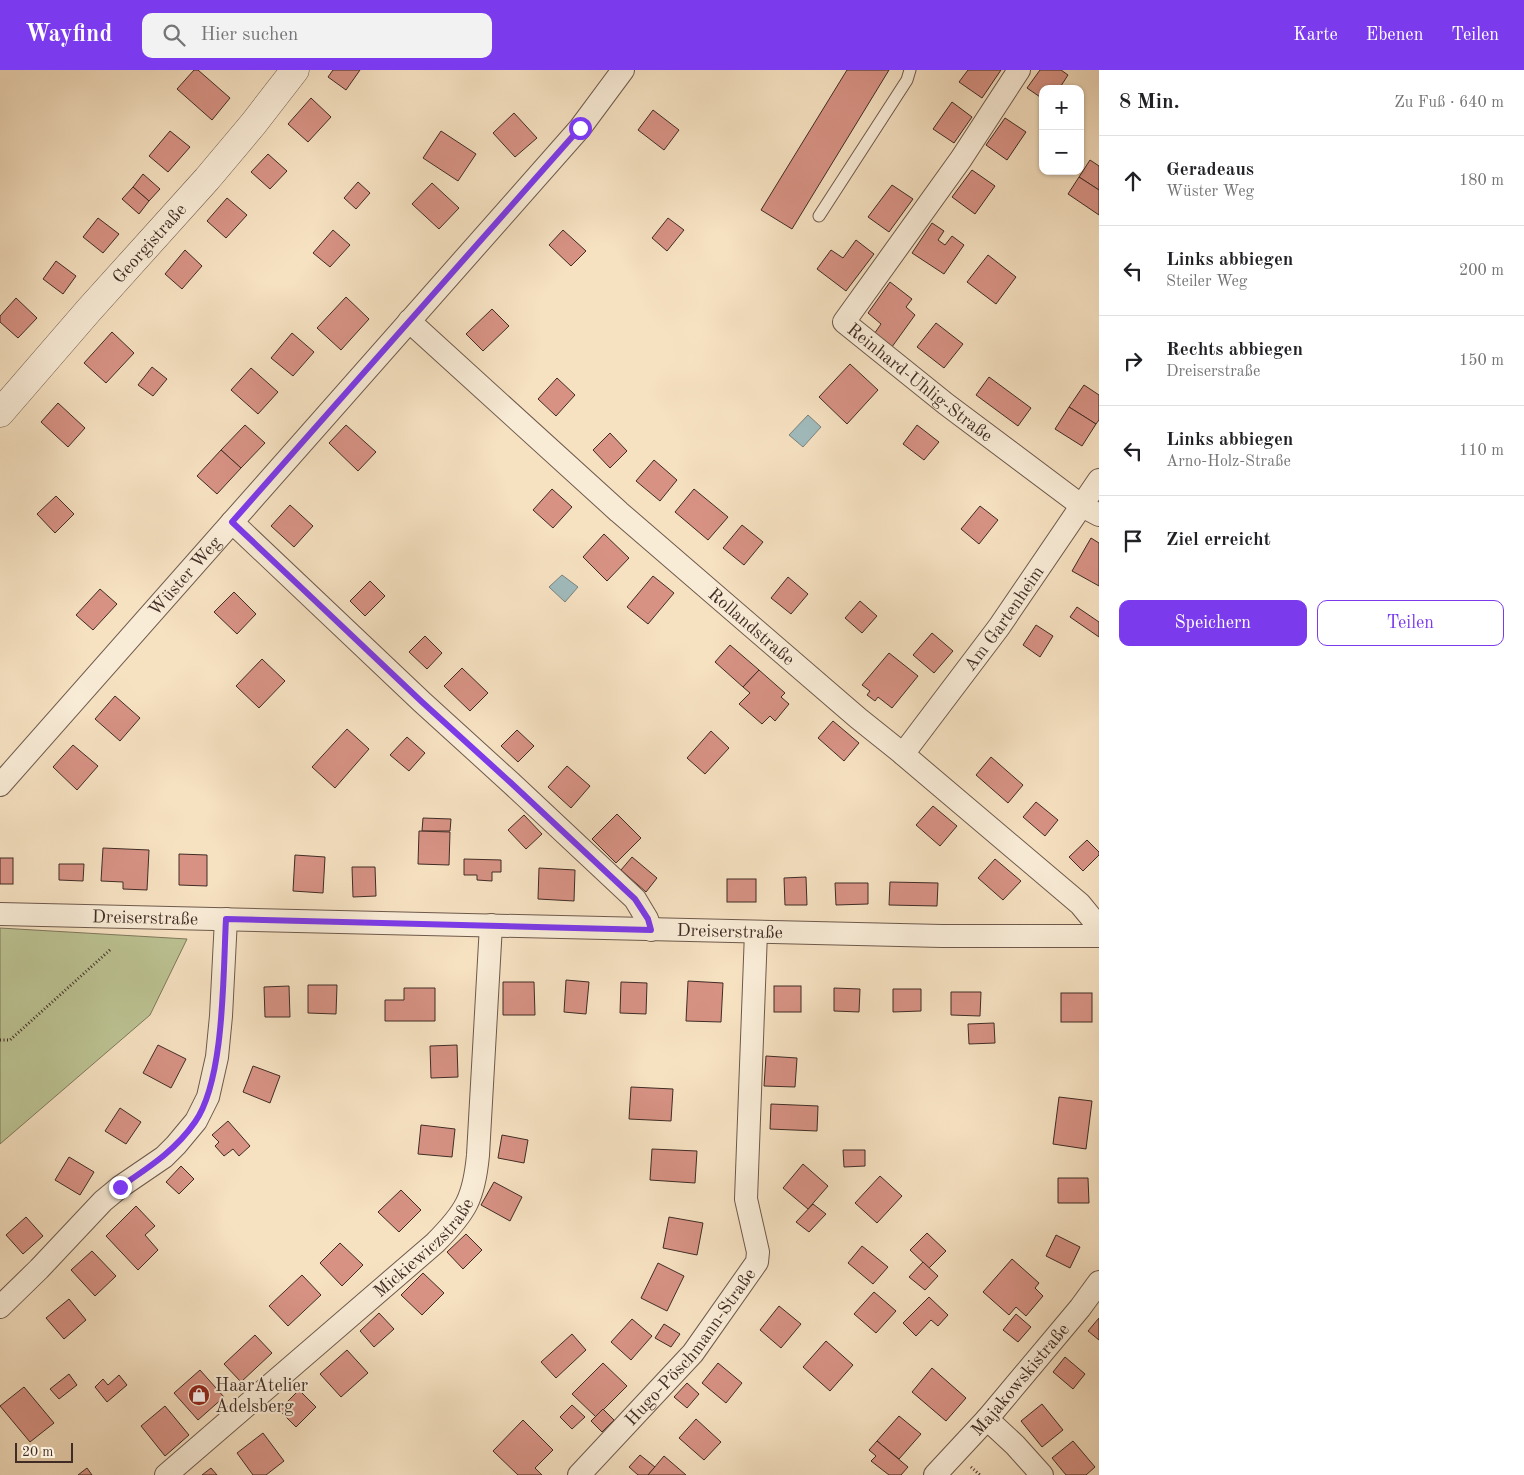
<!DOCTYPE html>
<html lang="de">
<head>
<meta charset="utf-8">
<style>
	:root { --surface:#fff; --page:#f2f2f2; --text:#202124; --muted:#757577; --line:#e0e0e0; --accent:#7c3aed }
	body { margin:0; font-family:"Old Standard TT",serif; background:var(--page); color:var(--text) }
	.controls { position:absolute; right:15px; top:15px; display:grid; overflow:hidden; border-radius:10px; box-shadow:0 1px 4px #0004 }
	.controls button { width:45px; height:45px; display:grid; place-items:center; padding:0; border:0; border-bottom:1px solid var(--line); background:var(--surface); color:var(--text); font:25px sans-serif }
	.scale { position:absolute; left:15px; bottom:12px; width:58px; box-sizing:border-box; padding-left:5px; border:2px solid #402c25; border-top:0; font-size:14px; line-height:18px; white-space:nowrap; color:#402c25; -webkit-text-stroke:4px #f9ecd7; paint-order:stroke }
	.stop { position:absolute; width:15px; height:15px; margin:-11px; border:4px solid #7c3aed; border-radius:50%; background:#fff }
	.stop.end { background:#7c3aed; border-color:#fff; box-shadow:0 1px 5px #0008 }
	.list { margin:0; padding:0; list-style:none }
	h2 { display:flex; justify-content:space-between; align-items:center; height:65px; margin:0; padding:0 20px; font-size:21px }
	h2 small { font-size:16px; font-weight:400; color:var(--muted) }
	.list li { display:grid; grid-template-columns:32px 1fr auto; gap:15px; align-items:center; box-sizing:border-box; height:90px; padding:0 20px; border-top:1px solid var(--line) }
	.list b { display:block; font-size:19px; white-space:nowrap }
	.list p { margin:0; font-size:16px; white-space:nowrap; color:var(--muted) }
	.list em { font-size:16px; font-style:normal; color:var(--muted) }
	.actions { display:flex; gap:10px; padding:15px 20px }
	.actions a { flex:1; padding:11px 0; border:1px solid var(--accent); border-radius:10px; text-align:center; font-size:18px; color:var(--accent) }
	.actions .main { background:var(--accent); color:#fff }
	.icon { flex:none; width:28px; height:28px; fill:none; stroke:currentColor; stroke-width:2; stroke-linecap:round; stroke-linejoin:round }
	.map { position:relative; flex:none; width:1099px; height:1405px; overflow:hidden }
	header { display:flex; align-items:center; gap:30px; box-sizing:border-box; height:70px; padding:0 25px; background:var(--accent); color:#fff }
	header strong { font-size:24px }
	nav { display:flex; gap:28px; margin-inline-start:auto; font-size:18px }
	.search { width:350px; height:45px; background:var(--page); display:flex; align-items:center; gap:12px; box-sizing:border-box; padding:0 18px; border-radius:10px; color:var(--muted); font-size:19px }
	main { display:flex }
	aside { flex:1; background:var(--surface) }
	.map>svg:first-child { display:block }
	.green { fill:#bcc393; stroke:#7e785c }
	.water { fill:#a0bbbc; stroke:#7a8280 }
	.building { fill:#d79284; stroke:#402c25 }
	.lines { fill:none; stroke-linecap:round; stroke-linejoin:round }
	.service-casing { stroke:#6e594c; stroke-width:13 }
	.minor-casing { stroke:#6e594c; stroke-width:24 }
	.tertiary-casing { stroke:#6e594c; stroke-width:29 }
	.path { stroke:#402c25; stroke-width:3; stroke-dasharray:1 2.5; stroke-linecap:butt }
	.service { stroke:#f9ecd7; stroke-width:11 }
	.minor { stroke:#f9ecd7; stroke-width:22 }
	.tertiary { stroke:#f9ecd7; stroke-width:28 }
	.route { stroke:#7c3aed; stroke-width:6 }
	.labels { text-anchor:middle; stroke-width:4; stroke-linejoin:round; paint-order:stroke }
	.street-label { font-size:18px; fill:#402c25; stroke:#f9ecd7 }
	.poi-label { font-size:18px; fill:#402c25; stroke:#f9ecd7; text-anchor:start }
</style>
</head>
<body>
<header>
<strong>Wayfind</strong>
<div class="search"><svg class="icon" aria-label="search" viewBox="0 0 24 24"><circle cx="10" cy="10" r="6"/><path d="M15 15l6 6"/></svg>Hier suchen</div>
<nav><a>Karte</a><a>Ebenen</a><a>Teilen</a></nav>
</header>
<main>
<div class="map">
<svg width="1099" height="1405" viewBox="0 0 1099 1405">
	<rect width="100%" height="100%" fill="#f6e1c1"/>
	<filter id="stains"><feTurbulence type="fractalNoise" baseFrequency=".004" numOctaves="4"/><feColorMatrix values="0 0 0 0 .2 0 0 0 0 .09 0 0 0 0 .02 0 0 0 .5 -.17"/></filter>
	<radialGradient id="worn" r=".72"><stop offset=".6" stop-color="#630" stop-opacity="0"/><stop offset="1" stop-color="#630" stop-opacity=".3"/></radialGradient>
	<path class="green" d="M0 858 187 869 150 945 0 1074Z"/>
	<g class="water">
		<path d="M808 345 821 357 803 377 789 365Z"/>
		<path d="M562 505 578 517 565 532 549 517Z"/>
	</g>
	<g class="building">
		<path d="M194 0H198L230 28 212 50 177 19Z"/>
		<path d="M333 0H360L346 20 328 7Z"/>
		<path d="M847 0H889L792 159 761 140Z"/>
		<path d="M968 0H1001L982 28 959 12Z"/>
		<path d="M1040 0H1061L1068 5 1059 19H1043V29L1027 18Z"/>
		<path d="M311 28 331 47 308 72 288 54Z"/>
		<path d="M952 32 972 47 954 73 933 59Z"/>
		<path d="M653 40 679 60 664 80 638 60Z"/>
		<path d="M514 43 537 68 515 87 493 63Z"/>
		<path d="M1005 48 1026 62 1007 90 986 75Z"/>
		<path d="M170 61 190 77 168 102 149 86Z"/>
		<path d="M441 61 476 84 458 111 423 88Z"/>
		<path d="M268 84 287 101 270 119 251 102Z"/>
		<path d="M1090 90 1099 96V120L1079 107Z"/>
		<path d="M972 100 995 116 975 144 952 127Z"/>
		<path d="M143 104 160 119 149 131 133 117Z"/>
		<path d="M1079 107 1099 120V145L1068 124Z"/>
		<path d="M358 112 370 123 356 139 344 128Z"/>
		<path d="M432 113 459 138 439 159 412 134Z"/>
		<path d="M892 115 913 129 889 162 868 147Z"/>
		<path d="M133 117 149 131 139 144 122 129Z"/>
		<path d="M227 128 247 145 226 168 207 151Z"/>
		<path d="M98 148 119 164 103 183 83 167Z"/>
		<path d="M668 148 684 160 667 181 652 168Z"/>
		<path d="M932 153 944 161 938 170 945 175 952 166 964 175 944 204 912 183Z"/>
		<path d="M333 160 350 175 330 197 313 183Z"/>
		<path d="M563 160 586 181 571 196 549 175Z"/>
		<path d="M856 170 874 184 846 221 817 199 831 180 843 188Z"/>
		<path d="M185 180 202 196 182 219 165 204Z"/>
		<path d="M988 185 1016 207 996 234 967 212Z"/>
		<path d="M56 191 76 206 63 224 43 209Z"/>
		<path d="M890 212 912 229 906 237 915 245 889 281 872 267 881 254 868 243Z"/>
		<path d="M346 227 369 249 341 280 317 258Z"/>
		<path d="M16 228 37 248 18 268 0 252V246Z"/>
		<path d="M492 239 509 256 483 281 466 264Z"/>
		<path d="M936 253 963 274 944 298 917 277Z"/>
		<path d="M112 262 134 283 106 313 84 293Z"/>
		<path d="M292 263 314 282 293 306 271 288Z"/>
		<path d="M850 294 878 320 847 354 819 327Z"/>
		<path d="M152 297 167 309 153 326 138 315Z"/>
		<path d="M251 298 278 322 258 344 231 320Z"/>
		<path d="M989 307 1031 338 1018 356 976 325Z"/>
		<path d="M557 308 575 325 556 346 538 329Z"/>
		<path d="M1084 315 1099 325V350L1096 354 1069 337Z"/>
		<path d="M58 333 85 358 68 377 41 352Z"/>
		<path d="M1069 337 1096 354 1082 376 1055 359Z"/>
		<path d="M245 355 265 373 241 398 221 380Z"/>
		<path d="M346 355 376 382 358 401 329 373Z"/>
		<path d="M917 355 939 372 924 390 903 374Z"/>
		<path d="M610 363 627 381 610 398 593 380Z"/>
		<path d="M221 380 241 398 217 424 197 406Z"/>
		<path d="M654 390 677 410 660 431 636 411Z"/>
		<path d="M552 419 572 437 553 458 533 440Z"/>
		<path d="M694 419 728 447 708 470 675 442Z"/>
		<path d="M56 426 74 444 55 463 37 444Z"/>
		<path d="M290 435 313 456 294 477 271 456Z"/>
		<path d="M980 436 998 450 979 474 961 459Z"/>
		<path d="M742 455 763 472 744 495 723 478Z"/>
		<path d="M604 464 629 488 607 511 583 487Z"/>
		<path d="M1091 468 1099 473V516L1072 501Z"/>
		<path d="M653 506 674 523 648 554 627 537Z"/>
		<path d="M788 507 808 524 791 544 771 528Z"/>
		<path d="M370 511 385 526 365 546 350 531Z"/>
		<path d="M100 519 117 534 93 560 76 545Z"/>
		<path d="M234 522 256 544 237 564 214 542Z"/>
		<path d="M860 531 877 546 862 563 845 548Z"/>
		<path d="M1077 537 1099 552V567L1070 547Z"/>
		<path d="M1036 555 1053 566 1040 587 1023 575Z"/>
		<path d="M932 563 953 581 934 603 913 585Z"/>
		<path d="M425 566 442 583 427 599 409 582Z"/>
		<path d="M730 575 759 600 743 617 715 592Z"/>
		<path d="M889 583 918 606 892 638 878 627 875 631 867 625 870 621 862 615Z"/>
		<path d="M262 589 285 611 259 638 236 616Z"/>
		<path d="M462 598 488 623 470 641 444 616Z"/>
		<path d="M759 600 785 623 781 627 789 634 775 651 770 646 762 654 739 634 750 623 743 617Z"/>
		<path d="M115 626 140 648 120 671 95 649Z"/>
		<path d="M833 651 859 673 844 691 818 668Z"/>
		<path d="M347 659 369 679 335 718 312 697Z"/>
		<path d="M517 660 534 676 518 692 501 676Z"/>
		<path d="M711 661 729 678 705 704 687 688Z"/>
		<path d="M407 667 425 683 409 701 390 685Z"/>
		<path d="M73 675 98 696 77 720 53 697Z"/>
		<path d="M991 687 1023 715 1008 733 976 705Z"/>
		<path d="M567 696 590 716 571 738 548 717Z"/>
		<path d="M1036 732 1058 750 1045 766 1023 747Z"/>
		<path d="M933 736 957 756 940 776 916 755Z"/>
		<path d="M617 744 641 768 616 793 592 769Z"/>
		<path d="M524 745 542 764 526 779 508 760Z"/>
		<path d="M423 748 451 749 450 761H422Z"/>
		<path d="M419 761 450 762 449 795 418 794Z"/>
		<path d="M1087 770 1099 782V785L1083 801 1069 787Z"/>
		<path d="M103 778 149 780 147 820 123 819V812L101 811Z"/>
		<path d="M179 784 207 785V816L179 815Z"/>
		<path d="M295 785 325 787 323 823 293 821Z"/>
		<path d="M632 787 657 808 646 822 621 800Z"/>
		<rect x="0" y="788" width="13" height="26"/>
		<path d="M464 789 501 790V802H492V811L477 810V805H464Z"/>
		<path d="M995 789 1021 811 1003 830 978 808Z"/>
		<path d="M59 794H84L83 811 59 810Z"/>
		<path d="M352 797H375L376 826 353 827Z"/>
		<path d="M539 798 575 800 574 831 538 829Z"/>
		<path d="M806 807 807 835H785L784 808Z"/>
		<rect x="727" y="809" width="29" height="23"/>
		<path d="M890 812 938 813 937 836 889 835Z"/>
		<path d="M835 813H868V834L836 835Z"/>
		<path d="M566 910 589 912 586 944 564 942Z"/>
		<path d="M688 911 723 913 721 952 686 951Z"/>
		<path d="M503 912H534L535 945H503Z"/>
		<path d="M621 912 647 913 646 944 620 943Z"/>
		<path d="M308 915H337L336 944 308 943Z"/>
		<path d="M289 916 290 947H265L264 917Z"/>
		<rect x="774" y="916" width="27" height="26"/>
		<path d="M404 918H435V951H385V930H404Z"/>
		<path d="M834 918 860 919 859 942 834 941Z"/>
		<path d="M893 919H921V941L893 942Z"/>
		<path d="M951 922H981L980 946 951 945Z"/>
		<rect x="1061" y="923" width="31" height="29"/>
		<path d="M994 953 995 973 969 974 968 954Z"/>
		<path d="M158 975 186 989 171 1018 143 1003Z"/>
		<path d="M457 975 458 1007 431 1008 430 976Z"/>
		<path d="M766 986 797 988 795 1017 764 1016Z"/>
		<path d="M253 996 280 1006 270 1033 243 1022Z"/>
		<path d="M631 1017 673 1019 671 1051 629 1049Z"/>
		<path d="M1059 1027 1092 1031 1086 1079 1053 1074Z"/>
		<path d="M771 1034 818 1036 817 1061 770 1059Z"/>
		<path d="M120 1038 141 1052 126 1074 105 1061Z"/>
		<path d="M228 1051 250 1076 239 1086 233 1079 224 1086 215 1076 219 1072 212 1065Z"/>
		<path d="M421 1055 455 1059 452 1087 418 1084Z"/>
		<path d="M502 1065 528 1070 524 1093 498 1088Z"/>
		<path d="M652 1079 697 1081 695 1113 650 1110Z"/>
		<path d="M843 1080H865V1096L844 1097Z"/>
		<path d="M69 1087 94 1102 80 1125 55 1110Z"/>
		<path d="M803 1094 828 1116 808 1139 783 1118Z"/>
		<path d="M181 1096 194 1109 179 1124 166 1112Z"/>
		<path d="M880 1106 902 1126 877 1153 855 1133Z"/>
		<path d="M1058 1108H1088L1089 1133H1058Z"/>
		<path d="M494 1112 522 1127 510 1151 481 1135Z"/>
		<path d="M401 1120 421 1140 399 1162 378 1142Z"/>
		<path d="M813 1134 826 1144 809 1162 796 1152Z"/>
		<path d="M136 1136 155 1156 145 1165 158 1180 138 1200 106 1166Z"/>
		<path d="M26 1147 43 1166 23 1184 6 1165Z"/>
		<path d="M669 1147 703 1153 697 1185 663 1178Z"/>
		<path d="M927 1163 946 1181 929 1198 910 1180Z"/>
		<path d="M466 1164 482 1180 463 1199 447 1182Z"/>
		<path d="M1056 1165 1080 1177 1070 1198 1046 1186Z"/>
		<path d="M340 1173 363 1195 342 1216 320 1193Z"/>
		<path d="M862 1176 888 1197 873 1214 848 1193Z"/>
		<path d="M92 1181 116 1206 95 1226 71 1200Z"/>
		<path d="M1012 1189 1039 1213 1035 1218 1043 1226 1026 1246 1016 1237 1009 1245 983 1222Z"/>
		<path d="M923 1192 938 1206 925 1220 909 1207Z"/>
		<path d="M658 1193 684 1206 667 1241 641 1228Z"/>
		<path d="M423 1203 444 1223 422 1245 401 1225Z"/>
		<path d="M302 1205 321 1225 288 1256 269 1236Z"/>
		<path d="M874 1222 896 1241 876 1263 854 1244Z"/>
		<path d="M929 1227 948 1245 938 1256 931 1250 916 1266 903 1253Z"/>
		<path d="M69 1229 86 1250 64 1269 46 1248Z"/>
		<path d="M779 1236 801 1254 781 1278 760 1260Z"/>
		<path d="M379 1243 394 1259 374 1277 360 1261Z"/>
		<path d="M1016 1244 1031 1257 1018 1272 1003 1260Z"/>
		<path d="M1099 1248V1270L1088 1261Z"/>
		<path d="M632 1249 652 1266 631 1290 611 1272Z"/>
		<path d="M664 1254 680 1264 671 1277 655 1268Z"/>
		<path d="M572 1264 586 1280 556 1308 541 1292Z"/>
		<path d="M255 1265 272 1283 241 1312 224 1294Z"/>
		<path d="M826 1271 853 1295 830 1321 803 1297Z"/>
		<path d="M347 1280 368 1303 341 1327 320 1304Z"/>
		<path d="M1065 1287 1085 1304 1073 1319 1053 1302Z"/>
		<path d="M603 1293 627 1316 596 1347 572 1324Z"/>
		<path d="M718 1293 742 1313 726 1333 702 1313Z"/>
		<path d="M932 1298 966 1328 946 1351 912 1322Z"/>
		<path d="M200 1300 224 1327 198 1350 174 1323Z"/>
		<path d="M69 1304 77 1315 59 1329 50 1319Z"/>
		<path d="M119 1305 127 1315 107 1332 95 1317 103 1309 108 1315Z"/>
		<path d="M687 1313 699 1324 687 1338 674 1327Z"/>
		<path d="M24 1317 54 1353 30 1372 0 1336Z"/>
		<path d="M299 1320 316 1337 296 1357 279 1340Z"/>
		<path d="M1042 1334 1063 1360 1042 1377 1021 1351Z"/>
		<path d="M572 1335 585 1347 572 1359 560 1347Z"/>
		<path d="M165 1336 189 1365 165 1386 141 1356Z"/>
		<path d="M603 1339 614 1350 602 1362 591 1351Z"/>
		<path d="M899 1346 921 1364 899 1389 877 1371Z"/>
		<path d="M696 1349 721 1372 704 1390 679 1368Z"/>
		<path d="M523 1350 553 1380 535 1398 542 1405H518L493 1381Z"/>
		<path d="M263 1363 284 1391 266 1405H253L237 1383Z"/>
		<path d="M877 1371 908 1397 901 1405H889L871 1391 876 1386 869 1380Z"/>
		<path d="M1073 1371 1095 1397 1086 1405H1066L1052 1388Z"/>
		<path d="M640 1385 655 1397 648 1405H638L629 1397Z"/>
		<path d="M664 1386 686 1405H648Z"/>
		<path d="M87 1398 92 1405H78Z"/>
		<path d="M211 1398 217 1405H202Z"/>
	</g>
	<g class="lines">
		<g class="service-casing">
			<path id="service" d="M819 146 907 10 910 0"/>
		</g>
		<g class="minor-casing">
			<g id="minor">
				<path id="s1" d="M1019 0 961 89 844 252 946 334 1082 436 1099 445"/>
				<path id="s2" d="M409 251 619 442 858 648 903 684 1080 834 1099 857"/>
				<path d="M232 452 422 632 510 712 635 829 647 849 651 860"/>
				<path id="s3" d="M903 684 999 557 1099 410"/>
				<path id="s4" d="M0 715 580 58 623 0"/>
				<path id="s5" d="M0 844 942 866H1099"/>
				<path d="M0 1237 39 1199 103 1131 120 1117 164 1087 176 1075 196 1051 208 1027 217 987 221 946 226 849"/>
				<path d="M987 1349 1015 1375 1042 1405"/>
				<path id="s6" d="M166 1405 435 1173C466 1142 474 1128 478 1085L491 855"/>
				<path id="s7" d="M579 1405 693 1283 757 1192 758 1182 746 1129 756 862"/>
				<path id="s8" d="M935 1405 987 1349 1080 1238 1099 1212"/>
			</g>
		</g>
		<g class="tertiary-casing">
			<g id="tertiary">
				<path id="s9" d="M0 343 89 240 207 109 254 53 295 0"/>
			</g>
		</g>
		<g class="path">
			<path d="M0 970H10L111 879"/>
			<path d="M971 1397 980 1405"/>
		</g>
		<use href="#service" class="service"/>
		<use href="#minor" class="minor"/>
		<use href="#tertiary" class="tertiary"/>
	</g>
	<g class="lines">
		<path class="route" d="M120 1117C149 1097 175 1081 195 1052 225 1009 223 902 226 849L651 860 648 849 635 829 510 712 422 632 232 452 580 58"/>
	</g>
	<defs>
		<g id="shop-disc" transform="scale(1.125)"><circle r="9.5" fill="#8f2418" stroke="#f9ecd7"/><path d="M-5-2.5h2.3a2.7 3.5 0 0 1 5.4 0H5L5.5 6h-11ZM-1.5-2.5h3a1.5 2.3 0 0 0-3 0Z" fill="#fff"/></g>
	</defs>
	<g fill-rule="evenodd">
		<use href="#shop-disc" x="199" y="1325"/>
	</g>
	<g class="labels">
		<g class="street-label">
			<text dy="6" stroke="none"><textPath href="#s9" startOffset="226">Georgistraße</textPath></text>
			<text dy="6" stroke="none"><textPath href="#s1" startOffset="404">Reinhard-Uhlig-Straße</textPath></text>
			<text dy="6" stroke="none"><textPath href="#s4" startOffset="279">Wüster Weg</textPath></text>
			<text dy="6" stroke="none"><textPath href="#s3" startOffset="169">Am Gartenheim</textPath></text>
			<text dy="6" stroke="none"><textPath href="#s2" startOffset="459">Rollandstraße</textPath></text>
			<text dy="6" stroke="none"><textPath href="#s5" startOffset="145">Dreiserstraße</textPath></text>
			<text dy="6" stroke="none"><textPath href="#s5" startOffset="730">Dreiserstraße</textPath></text>
			<text dy="6" stroke="none"><textPath href="#s6" startOffset="344">Mickiewiczstraße</textPath></text>
			<text dy="6" stroke="none"><textPath href="#s7" startOffset="170">Hugo-Pöschmann-Straße</textPath></text>
			<text dy="6" stroke="none"><textPath href="#s8" startOffset="128">Majakowskistraße</textPath></text>
		</g>
		<g class="poi-label">
			<text x="215" y="1321">HaarAtelier<tspan x="215" dy="21">Adelsberg</tspan></text>
		</g>
	</g>
	<rect width="100%" height="100%" filter="url(#stains)"/>
	<rect width="100%" height="100%" fill="url(#worn)"/>
</svg>
<div class="controls">
<button>+</button>
<button>−</button>
</div>
<div class="scale">20 m</div>
<div class="stop" style="left:580px;top:58px"></div>
<div class="stop end" style="left:120px;top:1117px"></div>
</div>
<aside>
<h2>8 Min.<small>Zu Fuß · 640 m</small></h2>
<ul class="list">
<li><svg class="icon" aria-label="ahead" viewBox="0 0 24 24"><path d="M12 20V5M6 11l6-6 6 6"/></svg><div><b>Geradeaus</b><p>Wüster Weg</p></div><em>180 m</em></li>
<li><svg class="icon" aria-label="left" viewBox="0 0 24 24"><path d="M17 20v-9H6M10 6l-5 5 5 5"/></svg><div><b>Links abbiegen</b><p>Steiler Weg</p></div><em>200 m</em></li>
<li><svg class="icon" aria-label="right" viewBox="0 0 24 24"><path d="M7 20v-9h11M14 6l5 5-5 5"/></svg><div><b>Rechts abbiegen</b><p>Dreiserstraße</p></div><em>150 m</em></li>
<li><svg class="icon" aria-label="left" viewBox="0 0 24 24"><path d="M17 20v-9H6M10 6l-5 5 5 5"/></svg><div><b>Links abbiegen</b><p>Arno-Holz-Straße</p></div><em>110 m</em></li>
<li><svg class="icon" aria-label="arrive" viewBox="0 0 24 24"><path d="M6 21V4h12l-3 4 3 4H6"/></svg><div><b>Ziel erreicht</b></div></li>
</ul>
<div class="actions"><a class="main">Speichern</a><a>Teilen</a></div>
</aside>
</main>
</body>
</html>
